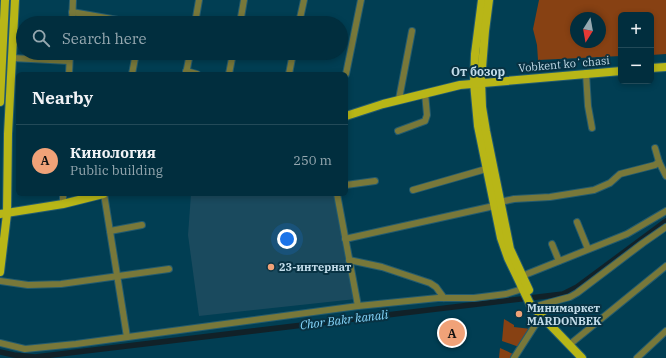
<!DOCTYPE html>
<html lang="en">
<head>
<meta charset="utf-8">
<style>
	:root { --surface:#012e3e; --page:#0b3645; --text:#f1f3f6; --muted:#96a8b0; --line:#234a58; --accent:#f0a278 }
	body { margin:0; font-family:"IBM Plex Serif",serif; background:var(--page); color:var(--text) }
	.controls { position:absolute; right:12px; top:12px; display:grid; overflow:hidden; border-radius:6px; box-shadow:0 2px 6px #0003 }
	.controls button { width:36px; height:36px; display:grid; place-items:center; padding:0; border:0; border-bottom:1px solid var(--line); background:var(--surface); color:var(--text); font:20px sans-serif }
	.compass { position:absolute; left:570px; top:12px; width:36px; height:36px; border-radius:50%; background:var(--surface); box-shadow:0 2px 6px #0003; rotate:191deg }
	.you { position:absolute; left:287px; top:239px; width:14px; height:14px; margin:-10px; border:3px solid #fff; border-radius:50%; background:#1a73e8; box-shadow:0 0 0 6px #1a73e833 }
	.badge { display:grid; place-items:center; width:26px; height:26px; border-radius:50%; background:var(--accent); color:#111; font-size:13px; font-weight:700 }
	.pin { position:absolute; translate:-50% -50%; border:2px solid #fff; box-shadow:0 1px 4px #0006 }
	.list { margin:0; padding:0; list-style:none }
	h2 { display:flex; justify-content:space-between; align-items:center; height:52px; margin:0; padding:0 16px; font-size:17px }
	h2 small { font-size:13px; font-weight:400; color:var(--muted) }
	.list li { display:grid; grid-template-columns:26px 1fr auto; gap:12px; align-items:center; box-sizing:border-box; height:72px; padding:0 16px; border-top:1px solid var(--line) }
	.list b { display:block; font-size:15px; white-space:nowrap }
	.list p { margin:0; font-size:13px; white-space:nowrap; color:var(--muted) }
	.list em { font-size:13px; font-style:normal; color:var(--muted) }
	.icon { flex:none; width:22px; height:22px; fill:none; stroke:currentColor; stroke-width:2; stroke-linecap:round; stroke-linejoin:round }
	.map { position:relative; flex:none; width:666px; height:358px; overflow:hidden }
	.search { position:absolute; background:var(--surface); box-shadow:0 2px 6px #0003; left:16px; top:16px; width:332px; height:44px; display:flex; align-items:center; gap:10px; box-sizing:border-box; padding:0 14px; border-radius:22px; color:var(--muted); font-size:15px }
	.panel { position:absolute; background:var(--surface); box-shadow:0 2px 6px #0003; left:16px; top:72px; width:332px; height:124px; border-radius:6px }
	.map>svg:first-child { display:block }
	.built { fill:#1a4a5e }
	.green { fill:#874113; fill-rule:evenodd }
	.lines { fill:none; stroke-linecap:round; stroke-linejoin:round }
	.canal { stroke:#112128; stroke-width:5.5 }
	.minor-casing { stroke:#245b6e; stroke-width:8 }
	.major-casing { stroke:#245b6e; stroke-width:10 }
	.minor { stroke:#78783a; stroke-width:6 }
	.major { stroke:#b8b617; stroke-width:8 }
	.poi-dot { fill:#f0a278; stroke:#083243; stroke-width:1.5 }
	.labels { text-anchor:middle; stroke-width:4; stroke-linejoin:round; paint-order:stroke }
	.street-label { font-size:11px; fill:#c3ddea; stroke:#083243 }
	.poi-label { font-size:11px; font-weight:bold; fill:#c3ddea; stroke:#083243; text-anchor:start }
	.neighbourhood-label { font-size:12px; font-weight:bold; fill:#c3ddea; stroke:#083243 }
	.water-label { font-size:12px; font-style:italic; fill:#88d8fd; stroke:#083243 }
</style>
</head>
<body>
<div class="map">
<svg width="666" height="358" viewBox="0 0 666 358">
	<rect width="100%" height="100%" fill="#013e53"/>
	<path class="built" d="M191 194H336L356 299 199 316 188 235Z"/>
	<g class="green">
		<path d="M539 0H666V54L651 55V15H621V56L538 60 537 45 533 29ZM576 18H600V42H576Z"/>
		<path d="M504 319 514 325V327L531 329 519 347 502 341Z"/>
		<path d="M500 348 513 354 510 358H499Z"/>
	</g>
	<g class="lines">
		<path class="canal" d="M0 352 14 355 35 357 563 294 577 287 666 221"/>
		<g class="minor-casing">
			<g id="minor">
				<path d="M72 12 135 23"/>
				<path d="M72 23 73 0"/>
				<path d="M195 23 199 0"/>
				<path d="M240 23 244 0"/>
				<path d="M299 23 304 0"/>
				<path d="M12 58 69 61"/>
				<path d="M186 71 197 74"/>
				<path d="M586 73 588 106 592 128"/>
				<path d="M69 74 70 53"/>
				<path d="M132 74 136 53"/>
				<path d="M186 74 190 53"/>
				<path d="M229 74 233 53"/>
				<path d="M289 74 293 53"/>
				<path d="M346 74 361 0"/>
				<path d="M399 99 412 31"/>
				<path d="M398 131 425 121 427 115 425 93"/>
				<path d="M655 148 659 162 666 176"/>
				<path d="M346 185 375 181"/>
				<path d="M413 190 486 169"/>
				<path d="M104 194 127 337"/>
				<path d="M337 194 358 306"/>
				<path d="M500 202 514 199 550 197 594 190 610 183 620 174 655 165 659 162"/>
				<path d="M63 204V194"/>
				<path d="M577 222 588 249"/>
				<path d="M110 231 142 225"/>
				<path d="M345 239 494 206"/>
				<path d="M552 244 559 261"/>
				<path d="M349 260 382 267 430 283 436 287 444 298"/>
				<path d="M522 276 627 234 666 211"/>
				<path d="M0 281 28 285 61 284 169 269"/>
				<path d="M533 307 570 297 577 293 643 243 666 227"/>
				<path d="M0 343 25 349 76 344 358 306 438 298H474L506 294 519 290 521 287"/>
				<path d="M569 345 666 266"/>
				<path d="M514 358 541 316"/>
				<path d="M637 358 666 331"/>
			</g>
		</g>
		<g class="major-casing">
			<g id="major">
				<path d="M482 0 475 54 474 83 478 126 501 238 508 258 530 304 582 358"/>
				<path d="M489 0 485 31 481 80 482 107 486 131 510 249 529 290"/>
				<path d="M651 68 666 67"/>
				<path d="M0 102 5 0"/>
				<path d="M346 116 383 104 460 85 621 71"/>
				<path d="M0 214 63 204 103 194"/>
				<path d="M0 272 7 214 8 134 15 0"/>
			</g>
		</g>
		<use href="#minor" class="minor"/>
		<use href="#major" class="major"/>
	</g>
	<g class="poi-dot">
		<circle cx="271" cy="267" r="4"/>
		<circle cx="519" cy="314" r="4"/>
	</g>
	<g class="labels">
		<g class="street-label">
			<text transform="translate(564 64) rotate(-5)" y="4">Vobkent koʻchasi</text>
		</g>
		<g class="poi-label">
			<text x="279" y="271">23-интернат</text>
			<text x="527" y="312">Минимаркет<tspan x="527" dy="13">MARDONBEK</tspan></text>
		</g>
		<g class="neighbourhood-label">
			<text x="478" y="76">От бозор</text>
		</g>
		<g class="water-label">
			<text transform="translate(344 320) rotate(-7)" y="4">Chor Bakr kanali</text>
		</g>
	</g>
</svg>
<div class="controls">
<button>+</button>
<button>−</button>
</div>
<svg class="compass" viewBox="-18 -18 36 36"><path d="M0-13l5 13h-10z" fill="#e53935"/><path d="M0 13l5-13h-10z" fill="#96a8b0"/></svg>
<div class="you"></div>
<div class="pin badge" style="left:452px;top:333px">A</div>
<div class="search"><svg class="icon" aria-label="search" viewBox="0 0 24 24"><circle cx="10" cy="10" r="6"/><path d="M15 15l6 6"/></svg>Search here</div>
<section class="panel">
<h2>Nearby<small></small></h2>
<ul class="list">
<li><span class="badge">A</span><div><b>Кинология</b><p>Public building</p></div><em>250 m</em></li>
</ul>
</section>
</div>
</body>
</html>
